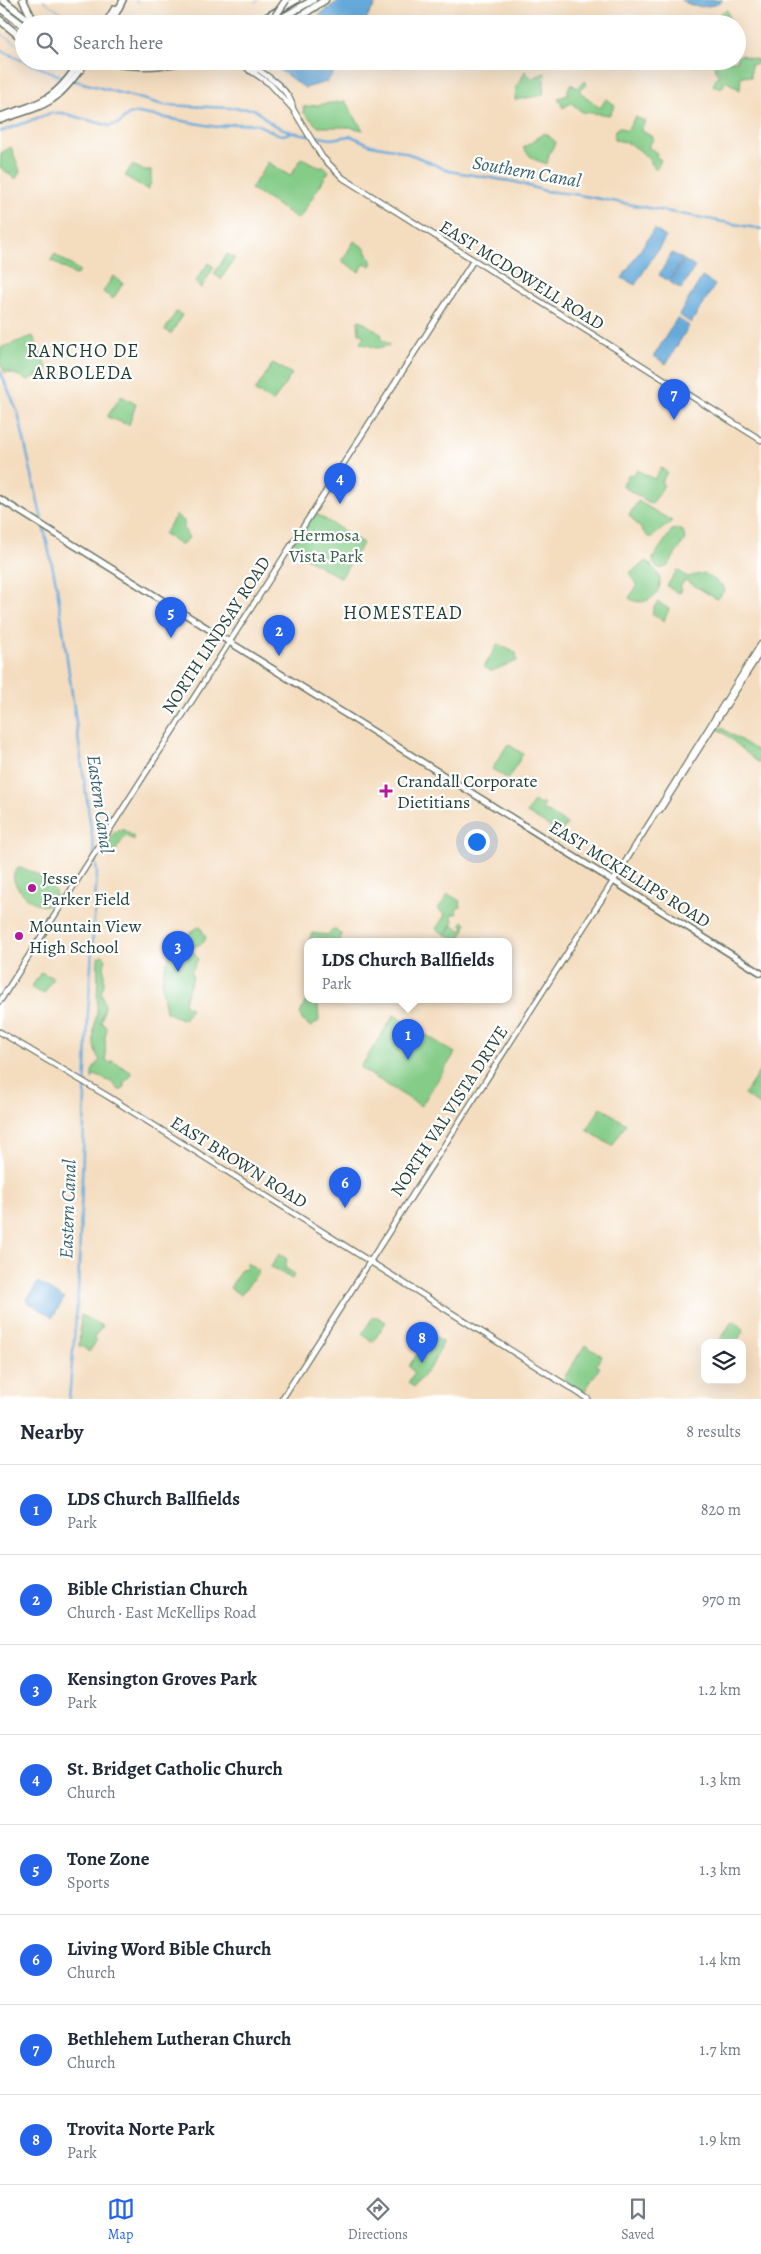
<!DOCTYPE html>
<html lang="en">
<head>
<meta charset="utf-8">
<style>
	:root { --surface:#fff; --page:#f6f6f7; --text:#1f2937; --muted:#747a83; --line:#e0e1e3; --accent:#2563eb }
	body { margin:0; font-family:Alegreya,serif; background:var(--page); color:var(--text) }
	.controls { position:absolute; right:15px; bottom:15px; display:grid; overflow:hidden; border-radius:10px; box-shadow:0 5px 20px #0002 }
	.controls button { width:45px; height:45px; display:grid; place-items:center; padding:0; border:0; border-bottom:1px solid var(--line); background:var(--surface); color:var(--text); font:25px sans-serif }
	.you { position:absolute; left:476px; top:841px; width:18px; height:18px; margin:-12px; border:4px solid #fff; border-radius:50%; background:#1a73e8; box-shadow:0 0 0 8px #1a73e833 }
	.badge { display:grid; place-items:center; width:32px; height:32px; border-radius:50%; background:var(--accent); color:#fff; font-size:16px; font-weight:700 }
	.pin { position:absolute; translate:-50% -41px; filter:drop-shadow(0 1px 2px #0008) }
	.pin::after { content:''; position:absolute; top:26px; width:18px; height:15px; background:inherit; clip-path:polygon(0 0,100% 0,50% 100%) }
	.popup { position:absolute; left:304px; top:938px; width:208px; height:65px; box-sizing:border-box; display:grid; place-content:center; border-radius:10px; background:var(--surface); filter:drop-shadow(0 1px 4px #0005); font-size:16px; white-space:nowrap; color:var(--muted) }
	.popup b { font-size:19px; color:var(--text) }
	.popup::after { content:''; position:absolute; left:50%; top:100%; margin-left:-10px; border:10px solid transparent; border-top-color:var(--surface) }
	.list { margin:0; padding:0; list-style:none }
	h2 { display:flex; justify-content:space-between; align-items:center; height:65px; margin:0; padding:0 20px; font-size:21px }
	h2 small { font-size:16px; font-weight:400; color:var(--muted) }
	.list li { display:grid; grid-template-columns:32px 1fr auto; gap:15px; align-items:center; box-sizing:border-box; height:90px; padding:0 20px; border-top:1px solid var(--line) }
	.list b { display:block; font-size:19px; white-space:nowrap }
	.list p { margin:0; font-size:16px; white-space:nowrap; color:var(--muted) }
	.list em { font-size:16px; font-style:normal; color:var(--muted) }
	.icon { flex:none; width:28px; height:28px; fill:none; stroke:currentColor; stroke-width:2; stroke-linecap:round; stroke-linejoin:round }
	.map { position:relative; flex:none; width:761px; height:1399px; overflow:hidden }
	.search { position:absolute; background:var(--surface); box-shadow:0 5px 20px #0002; left:15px; right:15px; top:15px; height:55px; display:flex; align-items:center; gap:12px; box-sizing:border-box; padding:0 18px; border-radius:28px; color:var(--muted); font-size:19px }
	.sheet { height:785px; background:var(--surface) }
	nav { display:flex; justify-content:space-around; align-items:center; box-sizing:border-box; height:70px; border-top:1px solid var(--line); background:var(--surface); font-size:14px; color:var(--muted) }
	nav a { display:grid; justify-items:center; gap:2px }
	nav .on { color:var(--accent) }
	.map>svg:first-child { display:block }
	.green { fill:#84cc88; stroke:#52845e }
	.water { fill:#66aadb; stroke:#427488 }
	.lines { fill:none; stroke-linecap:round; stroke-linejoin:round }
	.stream { stroke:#66aadb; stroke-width:1 }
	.canal { stroke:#66aadb; stroke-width:2.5 }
	.secondary-casing { stroke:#6a7565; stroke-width:7 }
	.primary-casing { stroke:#6a7565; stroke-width:8 }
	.highway-casing { stroke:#6a7565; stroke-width:9 }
	.secondary { stroke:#fff; stroke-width:4.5 }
	.primary { stroke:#fff; stroke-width:5 }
	.highway { stroke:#fff; stroke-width:6 }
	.highway-bridge-casing { stroke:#6a7565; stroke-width:9; stroke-linecap:butt }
	.highway-bridge { stroke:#fff; stroke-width:6 }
	.poi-dot { fill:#b5179e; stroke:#fff; stroke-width:2 }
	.labels { text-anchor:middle; stroke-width:4.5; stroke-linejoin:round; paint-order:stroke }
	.street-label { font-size:18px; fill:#1f3d34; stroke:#fff }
	.park-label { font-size:18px; fill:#386149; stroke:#fff }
	.poi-label { font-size:18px; fill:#1f3d34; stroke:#fff; text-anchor:start }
	.water-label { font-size:19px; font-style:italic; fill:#38636e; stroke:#fff }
	.neighbourhood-label { font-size:19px; letter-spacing:1px; fill:#1f3d34; stroke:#fff }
</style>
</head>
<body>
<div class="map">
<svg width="761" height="1399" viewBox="0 0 761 1399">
	<rect width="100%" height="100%" fill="#fff"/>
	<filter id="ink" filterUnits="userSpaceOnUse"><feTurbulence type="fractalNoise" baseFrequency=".02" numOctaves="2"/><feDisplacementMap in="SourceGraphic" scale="10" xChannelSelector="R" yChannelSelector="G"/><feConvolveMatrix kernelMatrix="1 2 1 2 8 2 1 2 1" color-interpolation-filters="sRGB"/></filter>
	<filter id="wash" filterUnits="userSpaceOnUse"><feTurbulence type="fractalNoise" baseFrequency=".0096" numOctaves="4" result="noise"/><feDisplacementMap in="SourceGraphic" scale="20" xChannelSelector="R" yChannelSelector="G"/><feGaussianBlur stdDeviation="1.12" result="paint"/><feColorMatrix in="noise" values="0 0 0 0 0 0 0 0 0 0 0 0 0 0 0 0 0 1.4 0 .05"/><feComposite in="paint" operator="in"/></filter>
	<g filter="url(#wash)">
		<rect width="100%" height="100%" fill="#f4ddbf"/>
		<g class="green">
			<path d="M727 10 730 20 729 24H699L700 17 717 15Z"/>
			<path d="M741 55 761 61V64H751V77L741 76 740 90 726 81 721 89 713 85 718 75 713 61H737V56Z"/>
			<path d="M525 71 532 78 545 73 543 95 515 100 516 86 521 80Z"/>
			<path d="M584 81 587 84 579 91 600 108 606 99 615 105 610 115 582 112 571 103 563 108 558 98 568 95V89L571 84 577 88Z"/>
			<path d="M345 101 363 130 349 127H318L304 113 303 107Z"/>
			<path d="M635 117 645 121 641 130 654 138 648 147 657 153 656 156 661 160 656 170C645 153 634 142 614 140L615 130 619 127 627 131Z"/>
			<path d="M545 133 556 142 549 154 547 164 533 159 523 148Z"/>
			<path d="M11 147 20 171 16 179 0 167 1 153Z"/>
			<path d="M302 158 321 168 323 165 329 171 299 219 251 189 268 162 290 176Z"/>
			<path d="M132 165 143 170H151V182L148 190 125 176Z"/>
			<path d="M354 241 365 248 372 263 370 266 365 263 359 272 342 261Z"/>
			<path d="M55 254 80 271 78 274 75 275 51 260Z"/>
			<path d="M227 254 235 258 221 279 214 274Z"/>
			<path d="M208 263 214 267 201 288 197 285 196 281Z"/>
			<path d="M113 276 123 283 113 299 103 292Z"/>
			<path d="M176 312 182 315 171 334 165 330Z"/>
			<path d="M360 320 382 335 381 339 390 345 377 348 360 343 364 336 359 333 358 321Z"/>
			<path d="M33 336 48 370 26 381 23 377 7 372 5 373 0 363V348Z"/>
			<path d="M273 363 292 374 273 402 255 391Z"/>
			<path d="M121 396 136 404 129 425 107 417Z"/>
			<path d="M661 468 667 472 661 483 664 485 652 504 622 486 629 474 633 475 637 470 654 479Z"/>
			<path d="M638 501 672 521 652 537H648L629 515Z"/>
			<path d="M312 511 363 543 341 578 288 548Z"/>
			<path d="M176 515 184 521V529L189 538 181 545 164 534Z"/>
			<path d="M677 529 683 531 685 539 668 566 661 569C656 567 653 564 653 558L672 530Z"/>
			<path d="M647 561C652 566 660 574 660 581 661 597 641 608 629 598L637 586 629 573Z"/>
			<path d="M677 570 688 577 704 573 723 586 725 590 717 599 685 580 680 587 681 592 678 593 667 586Z"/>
			<path d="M658 602 669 609 664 621 652 614 654 607Z"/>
			<path d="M498 644 516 653 517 661 491 671 484 667Z"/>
			<path d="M717 725 761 753V764C744 753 733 738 716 728Z"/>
			<path d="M508 744 523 754 508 779 492 769Z"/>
			<path d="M534 801 540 805 542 803 545 805 541 811 548 812 567 824 560 833 527 813Z"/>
			<path d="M122 829 133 836 135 840 125 836 114 853 106 849V845L115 832Z"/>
			<path d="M19 868C31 869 55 883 56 896L51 905C35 912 0 878 19 868Z"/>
			<path d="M448 894 460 901 461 907 456 909 457 914H452L453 923 446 934 453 925 462 931 464 927 461 924 463 921 466 924 464 932 457 941 436 929 445 915 438 909Z"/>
			<path d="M200 926 206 938 203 943 191 948 198 959 191 973 193 977 184 1002 186 1006 191 1008 184 1020 166 1012C165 1002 162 993 162 984 163 959 179 938 200 926Z"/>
			<path d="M334 929 342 935 339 941H309L312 933 327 935Z"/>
			<path d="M103 955 106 960C101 970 108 982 101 991L105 1006 101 1023 107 1027 105 1038 106 1060 111 1064 112 1061 131 1072 130 1077 123 1083 125 1086 122 1090H119L111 1082 95 1075 92 1079V1071L100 1060C91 1049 93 1026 97 1013L98 957Z"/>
			<path d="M41 972 53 978 44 994 31 988Z"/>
			<path d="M308 995V999H322L318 1006 319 1021 311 1027 302 1020 300 1014Z"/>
			<path d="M394 1015 455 1053 421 1106 360 1068Z"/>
			<path d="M761 1069V1106L744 1095Z"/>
			<path d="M601 1107 626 1124 612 1146 587 1130Z"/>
			<path d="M279 1254 287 1259 285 1268 295 1274 292 1279 271 1267Z"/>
			<path d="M247 1263 259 1271 241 1295 230 1288 241 1269 246 1268Z"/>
			<path d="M81 1315 103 1326 94 1337 96 1342 89 1352 83 1347 79 1346Z"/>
			<path d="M373 1317H377L386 1322 373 1342 362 1334Z"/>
			<path d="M733 1320 744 1330 737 1341 739 1343H718Z"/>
			<path d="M434 1336 443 1342 432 1365 414 1387 408 1383 414 1373 409 1366 423 1345 428 1344Z"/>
			<path d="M585 1345 602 1356 596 1365 600 1367 584 1392 564 1380V1378Z"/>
		</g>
		<g class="water">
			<path d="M340 0H378L363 24H307Z"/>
			<path d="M681 0H723C709 9 695 9 681 0Z"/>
			<path d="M276 61H341L327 82 305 88 278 69Z"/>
			<path d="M654 229 666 237 635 285 622 278Z"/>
			<path d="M672 253 683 259 669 281 659 275Z"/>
			<path d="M684 260 695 267 681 289 670 282Z"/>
			<path d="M702 277 715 285 691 323 679 315Z"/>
			<path d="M677 318 689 326 666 364 654 356Z"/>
			<path d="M38 1282 64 1299 53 1317 26 1301Z"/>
		</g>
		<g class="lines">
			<g class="stream">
				<path d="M42 0 79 24"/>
				<path d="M135 0 138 2"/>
				<path d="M255 3 258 0"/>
				<path d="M0 33 23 48"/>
			</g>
			<g class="canal">
				<path d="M0 50 24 61"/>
				<path d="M25 61 67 79"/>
				<path d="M72 80 164 105 254 109 272 124 291 132 331 139 351 136 371 145 394 149 415 156 449 171 515 182 545 191 574 194 761 229"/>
				<path d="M0 132 51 113H62L110 126 120 123 129 114 138 113 217 127 233 124H256L278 134 284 135 291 132"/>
				<path d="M0 371 18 413 57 587 97 872 88 1012 78 1292 69 1399"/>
			</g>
		</g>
	</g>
	<g filter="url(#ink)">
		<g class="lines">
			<g class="secondary-casing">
				<g id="secondary">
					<path d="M237 61 270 84 293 109"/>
					<path d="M245 61C260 71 292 89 293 109L322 157 343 178 761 440"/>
					<path d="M656 813 660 810 761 651"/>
					<path d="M0 1001 473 261"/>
					<path d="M0 1032 109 1097 588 1399"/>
					<path d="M282 1399 614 880 761 644"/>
				</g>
			</g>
			<g class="primary-casing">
				<g id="primary">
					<path d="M105 24 114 9 118 8"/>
					<path d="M111 24 123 0"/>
					<path d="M0 116C42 103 56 99 80 61"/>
					<path d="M0 120C47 105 58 104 86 61"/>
					<path d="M0 499 761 973"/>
				</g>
			</g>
			<g class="highway-casing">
				<g id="highway">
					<path d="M3 0 34 24"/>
					<path d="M23 0 35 24"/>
					<path d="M0 8 24 26"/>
					<path d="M0 20 24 40"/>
					<path d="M255 24 296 0"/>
					<path d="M271 24 313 0"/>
					<path d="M289 24 325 0"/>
					<path d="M60 61 75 69H81"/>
					<path d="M101 61C130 68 159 67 187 61"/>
					<path d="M250 70 255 61"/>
					<path d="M254 72 261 61"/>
				</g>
			</g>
			<use href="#secondary" class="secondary"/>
			<use href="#primary" class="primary"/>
			<use href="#highway" class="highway"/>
			<g class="highway-bridge-casing">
				<path id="highway-bridge" d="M270 24 286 0"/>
			</g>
			<use href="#highway-bridge" class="highway-bridge"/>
		</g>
	</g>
	<g class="poi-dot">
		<path d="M383.5 783.5h5v5h5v5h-5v5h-5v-5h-5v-5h5z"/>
		<circle cx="32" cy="888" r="5"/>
		<circle cx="19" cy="936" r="5"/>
	</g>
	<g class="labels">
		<g class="street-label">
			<text transform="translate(522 275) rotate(32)" y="6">EAST MCDOWELL ROAD</text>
			<text transform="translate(216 635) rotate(-57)" y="6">NORTH LINDSAY ROAD</text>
			<text transform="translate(630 874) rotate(32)" y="6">EAST MCKELLIPS ROAD</text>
			<text transform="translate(449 1111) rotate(-57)" y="6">NORTH VAL VISTA DRIVE</text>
			<text transform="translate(239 1162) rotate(32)" y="6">EAST BROWN ROAD</text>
		</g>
		<g class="park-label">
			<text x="326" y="541">Hermosa<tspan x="326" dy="21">Vista Park</tspan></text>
		</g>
		<g class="poi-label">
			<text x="397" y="787">Crandall Corporate<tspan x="397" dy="21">Dietitians</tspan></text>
			<text x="42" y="884">Jesse<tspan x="42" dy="21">Parker Field</tspan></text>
			<text x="29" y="932">Mountain View<tspan x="29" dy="21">High School</tspan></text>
		</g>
		<g class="water-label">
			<text transform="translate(527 171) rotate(10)" y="7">Southern Canal</text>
			<text transform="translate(101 804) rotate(82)" y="7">Eastern Canal</text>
			<text transform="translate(67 1209) rotate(-88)" y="7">Eastern Canal</text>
		</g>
		<g class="neighbourhood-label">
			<text x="83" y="357">RANCHO DE<tspan x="83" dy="22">ARBOLEDA</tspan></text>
			<text x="403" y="619">HOMESTEAD</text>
		</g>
	</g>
</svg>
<div class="controls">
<button><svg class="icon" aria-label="layers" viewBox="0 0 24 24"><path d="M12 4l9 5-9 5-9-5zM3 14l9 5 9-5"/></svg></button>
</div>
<div class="you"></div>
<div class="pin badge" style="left:408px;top:1060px">1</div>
<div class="popup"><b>LDS Church Ballfields</b>Park</div>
<div class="pin badge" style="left:279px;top:656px">2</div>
<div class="pin badge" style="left:178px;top:972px">3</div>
<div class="pin badge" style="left:340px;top:504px">4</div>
<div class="pin badge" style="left:171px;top:638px">5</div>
<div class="pin badge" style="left:345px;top:1208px">6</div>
<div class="pin badge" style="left:674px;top:420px">7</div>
<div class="pin badge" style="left:422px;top:1363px">8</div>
<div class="search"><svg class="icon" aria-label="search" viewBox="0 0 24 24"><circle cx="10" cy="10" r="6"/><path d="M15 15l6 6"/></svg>Search here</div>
</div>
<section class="sheet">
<h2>Nearby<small>8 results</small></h2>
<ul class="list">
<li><span class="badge">1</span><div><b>LDS Church Ballfields</b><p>Park</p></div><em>820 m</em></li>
<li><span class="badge">2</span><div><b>Bible Christian Church</b><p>Church · East McKellips Road</p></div><em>970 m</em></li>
<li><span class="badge">3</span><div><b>Kensington Groves Park</b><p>Park</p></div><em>1.2 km</em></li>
<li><span class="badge">4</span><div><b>St. Bridget Catholic Church</b><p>Church</p></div><em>1.3 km</em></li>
<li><span class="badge">5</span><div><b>Tone Zone</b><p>Sports</p></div><em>1.3 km</em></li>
<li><span class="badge">6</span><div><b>Living Word Bible Church</b><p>Church</p></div><em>1.4 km</em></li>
<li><span class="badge">7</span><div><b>Bethlehem Lutheran Church</b><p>Church</p></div><em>1.7 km</em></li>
<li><span class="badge">8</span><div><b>Trovita Norte Park</b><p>Park</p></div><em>1.9 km</em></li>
</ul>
</section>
<nav>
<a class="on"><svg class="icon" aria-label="map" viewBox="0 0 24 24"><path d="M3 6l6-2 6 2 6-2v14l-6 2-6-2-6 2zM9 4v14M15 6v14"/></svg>Map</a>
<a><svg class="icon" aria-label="directions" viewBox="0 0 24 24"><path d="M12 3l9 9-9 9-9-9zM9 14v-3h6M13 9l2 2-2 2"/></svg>Directions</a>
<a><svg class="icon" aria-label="saved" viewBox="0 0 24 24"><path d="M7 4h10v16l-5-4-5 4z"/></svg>Saved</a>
</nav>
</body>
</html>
